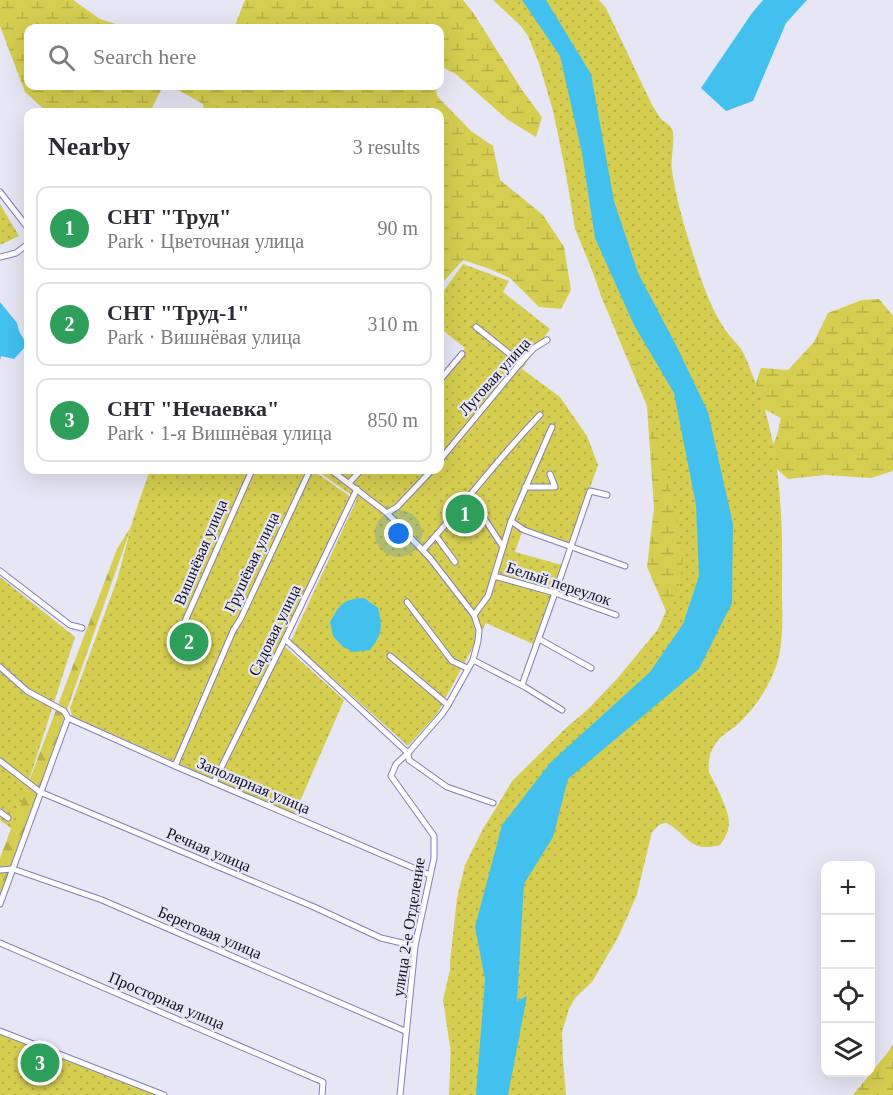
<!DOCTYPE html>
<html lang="en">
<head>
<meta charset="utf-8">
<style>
	:root { --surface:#fff; --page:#f7f7f7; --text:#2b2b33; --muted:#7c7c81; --line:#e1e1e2; --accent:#b45309 }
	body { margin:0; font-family:Georgia,serif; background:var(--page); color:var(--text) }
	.controls { position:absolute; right:18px; bottom:18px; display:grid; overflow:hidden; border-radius:12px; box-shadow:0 6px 24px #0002 }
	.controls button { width:54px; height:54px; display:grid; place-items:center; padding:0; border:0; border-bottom:2px solid var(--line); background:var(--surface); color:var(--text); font:30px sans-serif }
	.you { position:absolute; left:399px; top:534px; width:21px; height:21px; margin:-15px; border:4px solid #fff; border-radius:50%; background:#1a73e8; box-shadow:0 0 0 9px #1a73e833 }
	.badge { display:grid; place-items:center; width:39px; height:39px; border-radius:50%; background:var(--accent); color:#fff; font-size:20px; font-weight:700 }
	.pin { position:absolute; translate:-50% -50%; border:3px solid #fff; box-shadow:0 2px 6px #0006 }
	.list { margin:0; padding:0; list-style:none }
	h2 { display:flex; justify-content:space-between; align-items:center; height:78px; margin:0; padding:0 24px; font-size:26px }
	h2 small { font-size:20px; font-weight:400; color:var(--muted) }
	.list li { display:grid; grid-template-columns:39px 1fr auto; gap:18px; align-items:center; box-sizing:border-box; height:84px; margin:0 12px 12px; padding:0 12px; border:2px solid var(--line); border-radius:12px }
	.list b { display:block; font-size:22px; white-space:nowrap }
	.list p { margin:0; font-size:20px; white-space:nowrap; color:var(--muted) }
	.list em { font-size:20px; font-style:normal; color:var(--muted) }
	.icon { flex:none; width:33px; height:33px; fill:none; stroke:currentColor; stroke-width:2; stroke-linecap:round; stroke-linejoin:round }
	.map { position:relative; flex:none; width:893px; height:1095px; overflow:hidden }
	.search { position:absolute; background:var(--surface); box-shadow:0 6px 24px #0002; left:24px; top:24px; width:420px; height:66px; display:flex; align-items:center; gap:15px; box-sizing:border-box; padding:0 21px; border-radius:12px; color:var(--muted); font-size:22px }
	.panel { position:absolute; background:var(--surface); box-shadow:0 6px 24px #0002; left:24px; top:108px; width:420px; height:366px; border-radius:12px }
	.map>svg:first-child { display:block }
	.forest { fill:url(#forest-firs) }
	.wetland { fill:url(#wetland-marsh) }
	.park { fill:url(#park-dots) }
	.water { fill:#42c1ef }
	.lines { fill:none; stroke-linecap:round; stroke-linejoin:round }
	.minor-casing { stroke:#827ebc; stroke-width:7 }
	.minor { stroke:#fff; stroke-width:5 }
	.labels { text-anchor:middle; stroke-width:4.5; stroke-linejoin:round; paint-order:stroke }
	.street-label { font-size:16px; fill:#131027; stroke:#e6e6f4 }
</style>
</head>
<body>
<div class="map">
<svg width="893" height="1095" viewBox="0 0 893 1095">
	<defs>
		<pattern id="forest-firs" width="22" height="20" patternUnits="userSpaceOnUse" patternTransform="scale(1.5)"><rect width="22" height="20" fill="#d5ce51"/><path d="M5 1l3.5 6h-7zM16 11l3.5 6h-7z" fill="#b6b047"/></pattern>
		<pattern id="wetland-marsh" width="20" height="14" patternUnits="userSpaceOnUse" patternTransform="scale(1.5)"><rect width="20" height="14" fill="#d5ce51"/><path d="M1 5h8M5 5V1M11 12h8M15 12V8" fill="none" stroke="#b6b047"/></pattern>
		<pattern id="park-dots" width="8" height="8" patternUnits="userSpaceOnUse" patternTransform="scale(1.5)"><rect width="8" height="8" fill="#d5ce51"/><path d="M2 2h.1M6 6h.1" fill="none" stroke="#b6b047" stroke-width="1.8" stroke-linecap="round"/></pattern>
	</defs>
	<rect width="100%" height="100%" fill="#e6e6f4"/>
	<path class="forest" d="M132 525 0 900V858L117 549Z"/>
	<g class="wetland">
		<path d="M0 0H73L100 19 129 28 159 25 163 28H28V86H163L150 112H47L25 92 0 26Z"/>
		<path d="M245 0H463L474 14 522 90 542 117 536 137 508 120 457 75 440 66V28H234Z"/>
		<path d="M522 0 634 325 699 576 456 1085 443 1000 482 833 512 781 567 727 627 677 655 636 666 611 647 567 654 508 647 406 601 296 579 232 570 172Z"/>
		<path d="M171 86H436L437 96 471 131 493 146 500 180 543 215 564 247 571 290 561 309 539 307 510 278 490 269 463 260 444 281H440V112H204L203 104Z"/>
		<path d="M879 299 893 316V471L871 478 825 475 788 479 767 460 777 435 781 418 762 408 753 392 761 368 788 370 814 342 828 313 862 300Z"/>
		<path d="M893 1045V1095H853L888 1052Z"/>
	</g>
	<g class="park">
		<path d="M493 0H599L606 8 652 105C655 109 658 116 662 120 666 123 670 125 672 129 676 138 670 158 672 170 676 199 685 229 694 257 702 282 710 307 724 328 729 336 736 342 741 349 746 357 749 366 752 374 781 441 783 516 782 588 782 612 784 637 778 660 772 682 757 706 740 722 732 730 719 736 714 746 709 754 708 764 709 772 715 784 729 810 729 822 729 831 725 838 720 845 690 853 689 836 667 823H664L659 825 652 832 637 894 629 913 617 939 592 982 575 998 569 1009 562 1032 563 1060 566 1095H449L451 1039 450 962 457 898 465 865 484 827 503 797 525 769 566 732 616 680 665 621 680 582 683 557 680 534 660 443 636 359 593 272 575 229 566 174 553 110 539 63 528 36 521 26Z"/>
		<path d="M0 204 19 236 0 245Z"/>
		<path d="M463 264 509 281 503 292 550 329 522 369 560 397 587 436 598 465 570 543 523 529 515 552 562 565 533 644 486 623 437 714 408 746 291 641 357 499 316 470H440V377L465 348 440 328V296Z"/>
		<path d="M150 470H312L351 497 283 645 344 700 294 815 72 716 70 708 117 580 134 516Z"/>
		<path d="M0 577 75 637 13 830 0 820Z"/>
		<path d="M0 1031 160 1095H0Z"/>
	</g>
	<g class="water">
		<path d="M522 0H546L591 74 614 201 638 273 677 347 708 412 733 524 732 603 699 669 568 779 553 837 524 884 517 1001 527 996 508 1095H476L485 979 475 927 502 825 551 762 650 672 683 624 699 576 696 505 674 393 634 325 595 238 582 153 560 56Z"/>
		<path d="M763 0H807L786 23 753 101 726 111 701 88 752 13Z"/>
		<path d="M0 302 17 323 19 331 27 345 14 359 1 356 0 361Z"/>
		<path d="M364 598 378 608C383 627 382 635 370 650L354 652 343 647 333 636 330 622C340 605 342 599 364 598Z"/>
	</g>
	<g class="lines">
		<g class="minor-casing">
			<g id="minor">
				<path d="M0 192 28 228"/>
				<path d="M0 257 16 253 28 244"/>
				<path d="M476 327 521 363"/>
				<path d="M440 380 462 354"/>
				<path d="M440 460 522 361 534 348 547 340"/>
				<path d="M331 470 387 513 430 558 474 615 479 630 478 641 473 660 448 705 442 714 408 753 396 764 391 776 434 836V858L415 946 400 1095"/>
				<path d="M349 483 361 470"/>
				<path d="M525 487H555L550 474"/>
				<path d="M467 499 486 521 503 547"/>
				<path d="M387 513 397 507 432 470"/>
				<path d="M511 521 524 530 625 566"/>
				<path d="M436 536 455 562"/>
				<path d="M423 550C463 506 498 458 540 415"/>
				<path d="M0 571 70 625 82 628"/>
				<path d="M494 576 555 593 616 615"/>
				<path d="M407 602 452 661 467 668"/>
				<path d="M474 615 488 596 511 521 552 427"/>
				<path d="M285 639 408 753 409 760 447 787 493 803"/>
				<path d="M539 639 591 668"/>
				<path d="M174 646 252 470"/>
				<path d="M390 656 448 705"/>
				<path d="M473 660 525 687 562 710"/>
				<path d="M0 667 27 691 64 711 68 718"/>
				<path d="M522 685 555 593 590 491 607 495"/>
				<path d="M68 718 175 766 430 875"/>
				<path d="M0 761 40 792 314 907 381 938 415 946"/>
				<path d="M175 766 233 631 241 618 310 470"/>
				<path d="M214 782 285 639 357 489"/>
				<path d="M0 812 8 818"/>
				<path d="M0 870 13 869 102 900 405 1031"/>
				<path d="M0 904 68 718"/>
				<path d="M0 943 323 1082 322 1095"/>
				<path d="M0 1031 164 1095"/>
			</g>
		</g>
		<use href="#minor" class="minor"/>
	</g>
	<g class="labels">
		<g class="street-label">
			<text transform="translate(494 376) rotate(-48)" y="6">Луговая улица</text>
			<text transform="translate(200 552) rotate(-67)" y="6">Вишнёвая улица</text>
			<text transform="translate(251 562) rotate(-65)" y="6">Грушёвая улица</text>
			<text transform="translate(559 583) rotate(18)" y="6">Белый переулок</text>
			<text transform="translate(274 630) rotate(-64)" y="6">Садовая улица</text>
			<text transform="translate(254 785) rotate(23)" y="6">Заполярная улица</text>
			<text transform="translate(209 849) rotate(23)" y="6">Речная улица</text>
			<text transform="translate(408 927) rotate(-81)" y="6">улица 2-е Отделение</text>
			<text transform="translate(210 932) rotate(23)" y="6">Береговая улица</text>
			<text transform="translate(167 1000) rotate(23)" y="6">Просторная улица</text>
		</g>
	</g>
</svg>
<div class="controls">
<button>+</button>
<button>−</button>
<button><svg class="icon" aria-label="locate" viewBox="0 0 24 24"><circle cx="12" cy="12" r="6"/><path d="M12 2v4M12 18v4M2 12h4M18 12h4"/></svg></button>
<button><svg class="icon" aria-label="layers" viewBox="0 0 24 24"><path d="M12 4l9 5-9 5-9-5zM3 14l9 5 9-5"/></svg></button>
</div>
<div class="you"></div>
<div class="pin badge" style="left:465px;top:514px;background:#2e9e5b">1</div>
<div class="pin badge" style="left:189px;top:642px;background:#2e9e5b">2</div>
<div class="pin badge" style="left:40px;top:1063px;background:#2e9e5b">3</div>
<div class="search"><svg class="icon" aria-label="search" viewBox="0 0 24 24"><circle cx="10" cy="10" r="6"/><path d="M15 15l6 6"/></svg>Search here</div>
<section class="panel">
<h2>Nearby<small>3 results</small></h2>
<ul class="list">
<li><span class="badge" style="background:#2e9e5b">1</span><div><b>СНТ &quot;Труд&quot;</b><p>Park · Цветочная улица</p></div><em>90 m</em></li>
<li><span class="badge" style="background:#2e9e5b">2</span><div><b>СНТ &quot;Труд-1&quot;</b><p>Park · Вишнёвая улица</p></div><em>310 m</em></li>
<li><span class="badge" style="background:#2e9e5b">3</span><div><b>СНТ &quot;Нечаевка&quot;</b><p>Park · 1-я Вишнёвая улица</p></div><em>850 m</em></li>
</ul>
</section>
</div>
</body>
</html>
